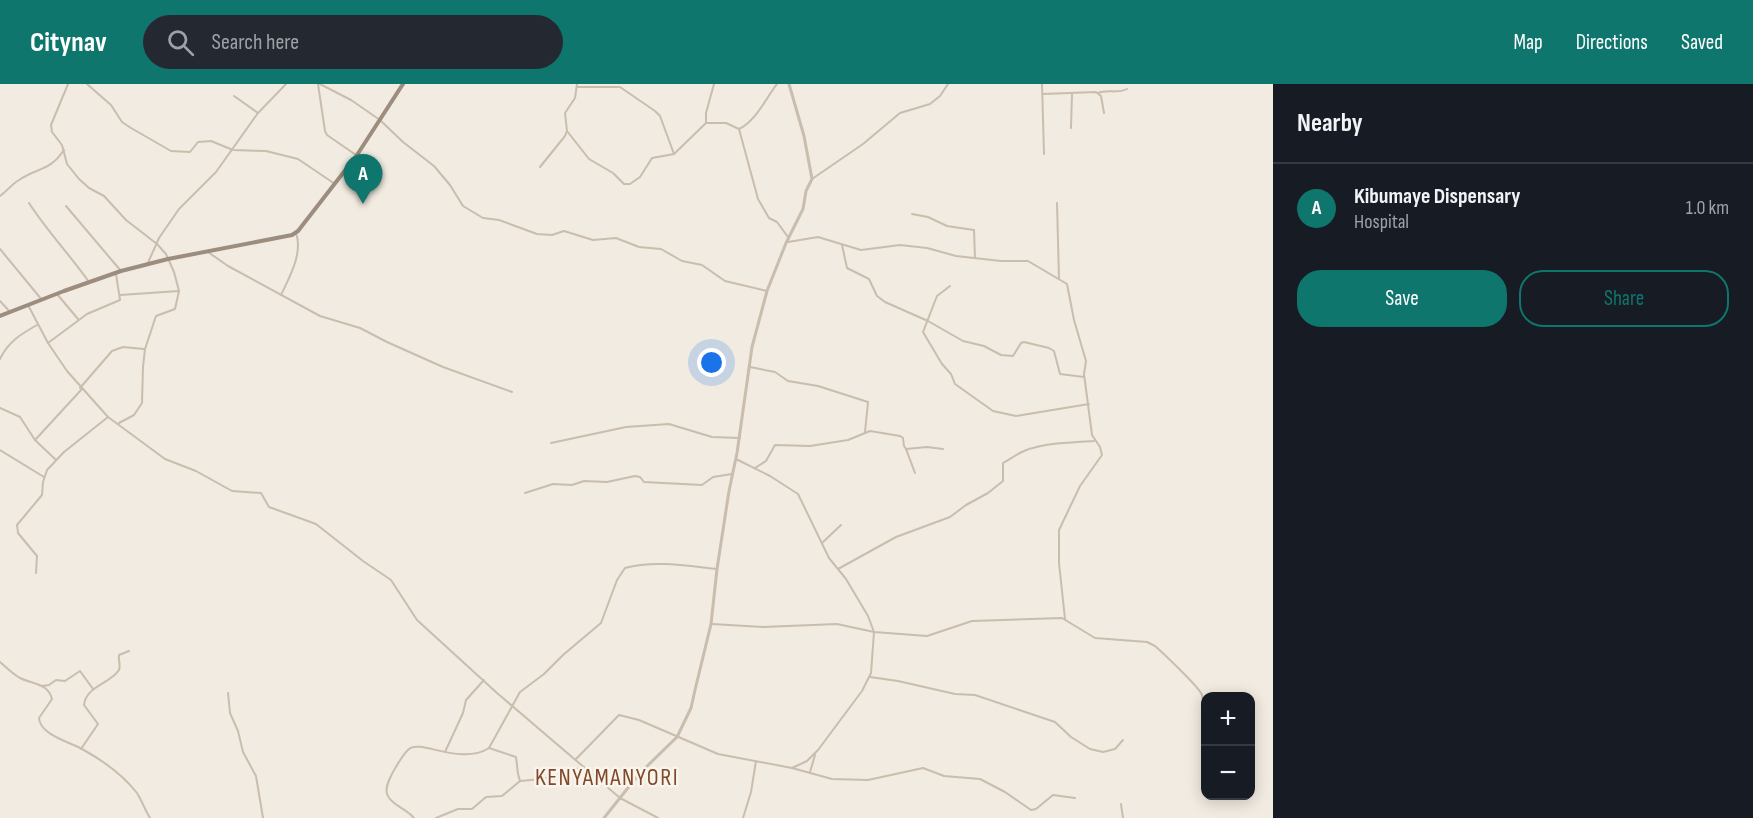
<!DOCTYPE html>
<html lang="en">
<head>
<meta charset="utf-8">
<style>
	:root { --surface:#171b24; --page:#242831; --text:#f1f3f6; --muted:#9ea1a6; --line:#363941; --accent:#0f766e }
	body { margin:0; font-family:"Sofia Sans Condensed",sans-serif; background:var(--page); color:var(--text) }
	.controls { position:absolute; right:18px; bottom:18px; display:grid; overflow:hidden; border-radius:12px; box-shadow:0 3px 15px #0003 }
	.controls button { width:54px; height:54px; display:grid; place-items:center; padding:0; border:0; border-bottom:2px solid var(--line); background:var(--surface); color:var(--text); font:30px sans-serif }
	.you { position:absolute; left:712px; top:279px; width:21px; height:21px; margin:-15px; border:4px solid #fff; border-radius:50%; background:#1a73e8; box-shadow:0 0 0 9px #1a73e833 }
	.badge { display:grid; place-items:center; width:39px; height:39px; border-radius:50%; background:var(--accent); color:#fff; font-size:20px; font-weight:700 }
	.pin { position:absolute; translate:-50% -50px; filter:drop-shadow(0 2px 3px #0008) }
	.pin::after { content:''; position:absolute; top:32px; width:21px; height:18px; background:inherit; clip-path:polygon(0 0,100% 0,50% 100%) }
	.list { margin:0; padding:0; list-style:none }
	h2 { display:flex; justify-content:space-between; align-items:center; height:78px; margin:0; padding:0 24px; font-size:26px }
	h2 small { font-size:20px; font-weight:400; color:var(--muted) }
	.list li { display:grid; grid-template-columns:39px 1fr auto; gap:18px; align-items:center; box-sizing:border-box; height:90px; padding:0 24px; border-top:2px solid var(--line) }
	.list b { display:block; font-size:22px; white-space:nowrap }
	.list p { margin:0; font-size:20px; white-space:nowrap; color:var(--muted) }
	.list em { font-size:20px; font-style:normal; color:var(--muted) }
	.actions { display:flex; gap:12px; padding:18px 24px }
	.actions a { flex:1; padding:14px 0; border:2px solid var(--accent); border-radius:24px; text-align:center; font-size:21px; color:var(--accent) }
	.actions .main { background:var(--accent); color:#fff }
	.icon { flex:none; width:33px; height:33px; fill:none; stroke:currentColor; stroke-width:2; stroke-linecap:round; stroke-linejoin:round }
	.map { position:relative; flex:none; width:1273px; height:734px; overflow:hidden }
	header { display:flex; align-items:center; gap:36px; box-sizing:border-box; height:84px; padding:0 30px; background:var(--accent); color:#fff }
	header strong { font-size:28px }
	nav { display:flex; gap:33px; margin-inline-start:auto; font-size:21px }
	.search { width:420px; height:54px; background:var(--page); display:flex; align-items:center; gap:15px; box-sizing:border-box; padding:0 21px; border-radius:33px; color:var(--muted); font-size:22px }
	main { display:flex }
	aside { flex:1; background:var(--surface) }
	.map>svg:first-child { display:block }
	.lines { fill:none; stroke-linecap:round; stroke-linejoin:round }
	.minor { stroke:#c9bdad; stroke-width:2 }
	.tertiary { stroke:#c9bdad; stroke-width:3 }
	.secondary { stroke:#9d8d7e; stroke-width:4 }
	.labels { text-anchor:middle; stroke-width:5; stroke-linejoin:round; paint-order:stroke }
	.quarter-label { font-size:24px; letter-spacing:1.5px; fill:#81482a; stroke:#f9f5ed }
</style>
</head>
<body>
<header>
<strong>Citynav</strong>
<div class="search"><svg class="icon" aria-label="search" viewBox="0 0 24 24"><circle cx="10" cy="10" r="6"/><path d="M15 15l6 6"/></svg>Search here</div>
<nav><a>Map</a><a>Directions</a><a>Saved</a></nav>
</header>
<main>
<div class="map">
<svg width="1273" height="734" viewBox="0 0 1273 734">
	<rect width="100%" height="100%" fill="#f2ebe1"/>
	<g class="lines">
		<g class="minor">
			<path d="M68 0 51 41 52 48 62 61 67 80 79 95 89 104 104 112 126 136 157 160 166 170 174 188 179 207 175 225 156 232 145 265 143 283 142 319 134 331 119 339"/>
			<path d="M87 0 111 21 122 38 131 44 171 67 190 68 198 58 211 57 233 66 266 67 298 75 335 100"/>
			<path d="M318 0 325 47 327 51 356 71"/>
			<path d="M320 0 351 16 380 36 403 58 434 82 450 101 463 122 483 134 499 136 537 150 552 151 564 147 593 156 616 154 639 163 661 165 682 177 702 181 725 197 767 207"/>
			<path d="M1042 0 1044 70"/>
			<path d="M577 3H620L655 27 660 32 674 70"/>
			<path d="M1098 9C1107 5 1118 10 1127 5"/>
			<path d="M1043 10 1096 8 1101 12 1104 29"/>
			<path d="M234 12 258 29"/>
			<path d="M706 39V29L714 0"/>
			<path d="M1071 44 1072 10"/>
			<path d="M739 45 758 115 769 134 777 138 788 153"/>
			<path d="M567 47 589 75 613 89 624 100H630L640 93 652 74 674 70 706 39H726L739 45C756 37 766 14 777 0"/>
			<path d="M540 83 565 52 567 47 565 29 575 14 577 0"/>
			<path d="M812 95 863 60 900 29 930 20 940 12 948 0"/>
			<path d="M0 112C7 107 12 100 19 96 38 83 49 88 64 66"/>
			<path d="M29 119C47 147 70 171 89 198"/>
			<path d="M1057 119 1059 195"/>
			<path d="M66 122 121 187"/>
			<path d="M912 130 928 133 947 142 974 146 975 174"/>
			<path d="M788 158 818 153 861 166 900 161 927 164 956 172 1001 177H1028L1067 200 1074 236 1086 277 1084 290 1092 351 1100 363 1102 371 1080 402 1059 446V479L1065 535"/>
			<path d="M842 161 847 184 869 195 877 212 885 218 928 237 963 257 984 262 1001 271 1013 272 1021 259 1024 258 1049 264 1054 267 1060 290 1084 293"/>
			<path d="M0 165 42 216"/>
			<path d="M208 168 228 182 320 232 360 244 387 258 443 283 512 308"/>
			<path d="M147 181 159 154 179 125 216 88 258 29 286 0"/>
			<path d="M950 202 937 212 923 248 942 280 951 290 955 300 993 327 1016 332 1089 320"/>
			<path d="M57 210 78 235"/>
			<path d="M120 211 179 207"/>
			<path d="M281 211C290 192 303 169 296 149"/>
			<path d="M0 217 10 228"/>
			<path d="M28 221 48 259 67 287 108 333 165 375 196 387 232 407 261 409 269 423 316 440 363 477 391 496 417 536 497 609 620 714 658 734"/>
			<path d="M48 259 87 230 120 216 116 190"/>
			<path d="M0 275C8 258 21 250 37 241"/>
			<path d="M750 283 775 288 788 297 818 302 868 318 865 348"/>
			<path d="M80 304 112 267 123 263 144 265"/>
			<path d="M0 324 20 333 35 356 56 376"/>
			<path d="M35 356 82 305"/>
			<path d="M551 359 626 343 669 340 712 353 740 354"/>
			<path d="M906 365 915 389"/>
			<path d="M0 366 44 393"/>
			<path d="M736 375 770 392 798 410 829 474 846 495 868 532 874 548 871 589 862 607 818 666 807 677 792 684"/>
			<path d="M755 384 766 377 775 361 810 362 848 356 870 347 900 352 903 354 904 362 906 365 927 363 943 365"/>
			<path d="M525 409 553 400 572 401 584 397 607 398 635 392 640 393 644 398 702 401 713 393 732 390"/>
			<path d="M822 459 841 441"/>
			<path d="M838 485 896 453 950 433 966 421 988 409 1003 397V379C1010 375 1017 370 1024 367 1044 359 1073 358 1094 357"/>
			<path d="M36 489 37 472 18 449 17 441 42 411 43 398 47 386 64 368 108 333"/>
			<path d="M712 540 763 543 837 540 874 548 927 552 972 537 1062 534 1095 554 1147 558 1155 562C1163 569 1200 604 1202 611 1205 622 1202 640 1206 648"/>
			<path d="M0 578C6 583 13 590 20 594 32 600 48 599 52 615L39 634C40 651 70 658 82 665 102 676 123 691 137 709 142 717 145 726 150 734"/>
			<path d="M870 593 898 597 955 610 975 611 1055 638 1071 653 1090 665 1103 668 1115 665 1123 656"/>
			<path d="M42 602 49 601 56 596 65 597 80 587 93 605"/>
			<path d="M228 609 230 629 238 647 243 668 256 692 263 734"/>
			<path d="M489 664 516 673 518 690 520 697"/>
			<path d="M81 665 98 640 84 621C86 602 110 600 119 586 121 581 118 576 119 571L129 567"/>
			<path d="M445 668 463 629 466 616 484 596"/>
			<path d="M576 675 619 631 639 636 718 670 792 684 832 695 868 696 923 684 944 692 980 695 1005 708 1031 726 1036 725 1053 711 1075 714"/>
			<path d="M1250 677 1252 678"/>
			<path d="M810 688 815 671"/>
			<path d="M1121 720 1123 734"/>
			<path d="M414 734C407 725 391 721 387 710 385 702 390 694 393 688 397 681 403 670 409 665 420 655 461 682 489 664L520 608 544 590 563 571 601 539 617 496 625 484C654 476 688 482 717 485"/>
			<path d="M436 734 458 725H472L486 713 502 712 520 697 543 695 584 683"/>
			<path d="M743 734 751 708 756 677"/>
		</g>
		<path class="tertiary" d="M604 734 639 690 677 653 691 624 695 606 711 540 717 485 729 407 737 369 752 263 767 207 786 159 803 125 806 107 812 95 804 52 789 0"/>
		<path class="secondary" d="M0 232 64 207 121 187 168 175 292 151 298 147 357 71 403 0"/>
	</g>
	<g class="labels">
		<g class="quarter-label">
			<text x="607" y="701">KENYAMANYORI</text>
		</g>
	</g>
</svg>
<div class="controls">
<button>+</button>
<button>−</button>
</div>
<div class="you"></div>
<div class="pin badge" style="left:363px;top:120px">A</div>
</div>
<aside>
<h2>Nearby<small></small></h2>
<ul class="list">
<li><span class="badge">A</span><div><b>Kibumaye Dispensary</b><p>Hospital</p></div><em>1.0 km</em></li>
</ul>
<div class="actions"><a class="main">Save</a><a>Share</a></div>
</aside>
</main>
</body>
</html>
